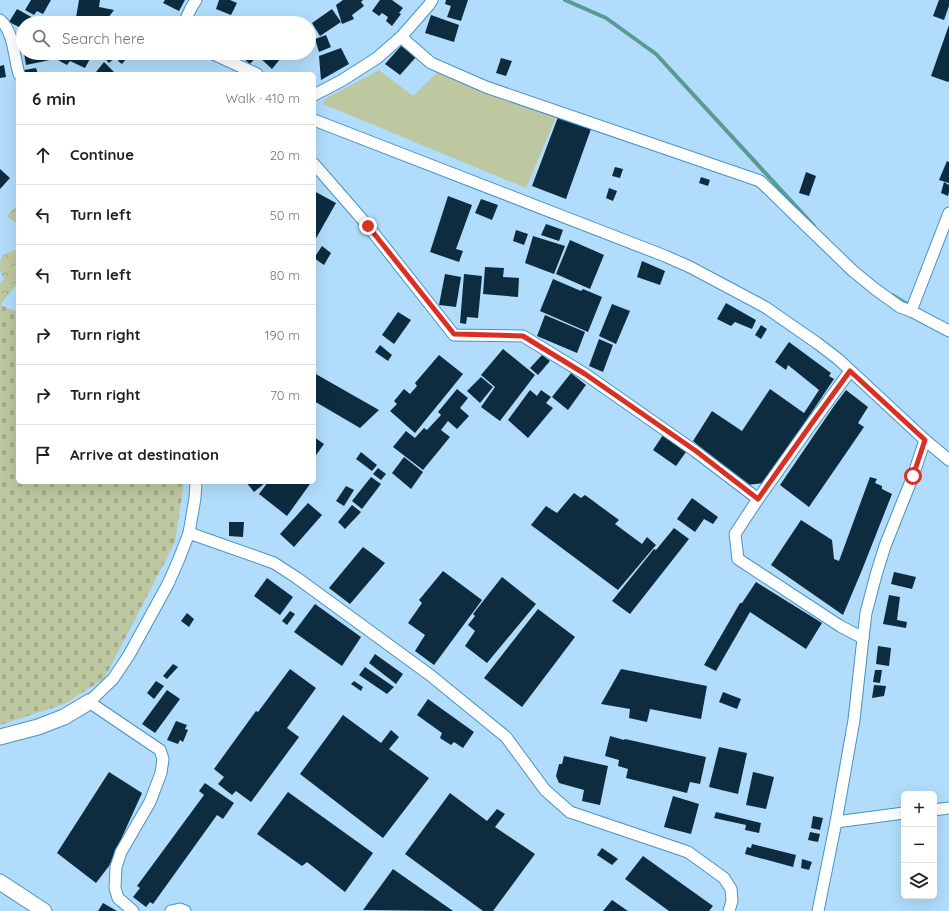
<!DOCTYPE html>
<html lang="en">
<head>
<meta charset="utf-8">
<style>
	:root { --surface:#fff; --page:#f2f2f2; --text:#222; --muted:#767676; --line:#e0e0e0 }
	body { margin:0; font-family:Quicksand,sans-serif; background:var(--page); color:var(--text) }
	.controls { position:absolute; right:12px; bottom:12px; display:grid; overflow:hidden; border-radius:6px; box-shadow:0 4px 16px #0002 }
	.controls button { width:36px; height:36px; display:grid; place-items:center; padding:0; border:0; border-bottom:1px solid var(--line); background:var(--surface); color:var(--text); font:20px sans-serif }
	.stop { position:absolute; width:12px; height:12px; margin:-9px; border:3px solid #d93025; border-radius:50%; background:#fff }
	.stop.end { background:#d93025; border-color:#fff; box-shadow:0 1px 4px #0008 }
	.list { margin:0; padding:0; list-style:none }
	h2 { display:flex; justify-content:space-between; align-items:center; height:52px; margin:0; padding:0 16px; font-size:17px }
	h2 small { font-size:13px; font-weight:400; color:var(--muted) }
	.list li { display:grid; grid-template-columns:26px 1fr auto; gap:12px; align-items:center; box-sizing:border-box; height:60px; padding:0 16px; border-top:1px solid var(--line) }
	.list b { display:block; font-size:15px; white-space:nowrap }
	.list em { font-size:13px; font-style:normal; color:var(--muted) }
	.icon { flex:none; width:22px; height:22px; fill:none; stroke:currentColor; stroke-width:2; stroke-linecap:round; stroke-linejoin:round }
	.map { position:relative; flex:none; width:949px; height:911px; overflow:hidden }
	.search { position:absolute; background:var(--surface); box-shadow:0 4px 16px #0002; left:16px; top:16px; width:300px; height:44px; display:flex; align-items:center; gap:10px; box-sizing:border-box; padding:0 14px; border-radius:22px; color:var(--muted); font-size:15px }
	.panel { position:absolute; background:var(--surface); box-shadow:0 4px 16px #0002; left:16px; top:72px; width:300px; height:412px; border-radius:6px }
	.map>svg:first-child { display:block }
	.green { fill:#bdc7a0 }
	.forest { fill:url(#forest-crowns) }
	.cemetery { fill:url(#cemetery-stones) }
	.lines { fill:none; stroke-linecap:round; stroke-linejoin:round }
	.stream { stroke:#589b95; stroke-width:4 }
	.building { fill:#0d2c3f }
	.street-casing { stroke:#4993c2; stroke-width:13 }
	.secondary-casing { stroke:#4993c2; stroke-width:17 }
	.street { stroke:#fff; stroke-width:11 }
	.secondary { stroke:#fff; stroke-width:15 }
	.route { stroke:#d93025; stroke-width:5 }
</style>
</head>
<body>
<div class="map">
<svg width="949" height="911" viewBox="0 0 949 911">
	<defs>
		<pattern id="forest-crowns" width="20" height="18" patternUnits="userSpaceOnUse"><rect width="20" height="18" fill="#bdc7a0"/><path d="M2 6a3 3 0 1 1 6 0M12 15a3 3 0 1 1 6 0" fill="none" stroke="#a1ab8b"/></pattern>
		<pattern id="cemetery-stones" width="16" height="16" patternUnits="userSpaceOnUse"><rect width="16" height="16" fill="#bdc7a0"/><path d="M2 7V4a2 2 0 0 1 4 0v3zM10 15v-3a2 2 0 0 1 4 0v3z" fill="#a1ab8b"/></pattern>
	</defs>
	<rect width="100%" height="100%" fill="#b1dcfb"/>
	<path class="green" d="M379 70 413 96 437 73 556 117 526 188 323 104 325 99Z"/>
	<g class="forest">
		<path d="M18 204V225L7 216Z"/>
		<path d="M18 249V283L2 302 0 308V284L4 278C1 274 0 271 0 266 0 253 8 253 18 249Z"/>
	</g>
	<path class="cemetery" d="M0 305 18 312V482H184L175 542 104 679 64 704 0 725Z"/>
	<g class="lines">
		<g class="stream">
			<path d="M565 0 606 18 656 54 814 226"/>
			<path d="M892 295 910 306"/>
		</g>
	</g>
	<g class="building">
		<path d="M31 0H51L43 14 37 11 34 15 25 10Z"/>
		<path d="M79 0H100L99 7 114 10 104 23H75Z"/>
		<path d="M165 0H185L179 11 163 3Z"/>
		<path d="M219 0H230L237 3 231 15 216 9Z"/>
		<path d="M343 0H363L361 2 364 6 352 15 354 19 342 24 336 5Z"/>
		<path d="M380 0H392L403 8 399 13 401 14 392 26 386 21 388 17 382 13 379 16 372 11Z"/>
		<path d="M446 0H468L461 21 447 17 451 6 445 4Z"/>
		<path d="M939 0H949V6L944 20 933 16Z"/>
		<path d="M17 9 37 20 36 23H23V29L9 22Z"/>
		<path d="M332 9 341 22 320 36 312 23Z"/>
		<path d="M431 15 459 25 454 42 425 33Z"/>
		<path d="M949 25V81L948 82 931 76Z"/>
		<path d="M326 35 331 47 319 52 315 39Z"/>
		<path d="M401 46 416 57 400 75 385 64Z"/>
		<path d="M341 48 349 64 321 80 319 56Z"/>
		<path d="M24 53H49L50 60 26 65Z"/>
		<path d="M60 53H89L92 55 85 68 70 61 67 65 56 59Z"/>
		<path d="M100 53H116L118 55 109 63Z"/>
		<path d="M124 53H131L122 64 118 61Z"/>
		<path d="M249 53 259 54 250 64 243 58Z"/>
		<path d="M262 53H274L281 58 272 69 259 57Z"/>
		<path d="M501 58 512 61 506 76 496 73Z"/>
		<path d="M104 62 116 74H99L96 72Z"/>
		<path d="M4 65 6 77 0 78V66Z"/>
		<path d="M36 68 38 74H25L24 70Z"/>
		<path d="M558 117 591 129 566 199 532 186Z"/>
		<path d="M947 161 949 162V183L939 180Z"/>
		<path d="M615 167 623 169 620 178 612 176Z"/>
		<path d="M0 169 10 178 0 189Z"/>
		<path d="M806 172 816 176 809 196 799 193Z"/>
		<path d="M701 177 710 180 708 186 699 183Z"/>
		<path d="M944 182 949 185V192L948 196 941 193Z"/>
		<path d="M609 188 617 191 613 201 606 198Z"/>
		<path d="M314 191 336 203 314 242Z"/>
		<path d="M448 196 472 205 456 249 463 251 459 262 430 252Z"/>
		<path d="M481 199 498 205 492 220 475 213Z"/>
		<path d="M546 224 563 230 559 241 541 235Z"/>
		<path d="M516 230 528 234 524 245 513 241Z"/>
		<path d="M533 236 565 246 554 274 525 263Z"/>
		<path d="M570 240 604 255 590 289 556 274Z"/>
		<path d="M322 246 331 253 324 265 314 258Z"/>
		<path d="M642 261 665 271 660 285 637 277Z"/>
		<path d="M485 267 504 268 503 277 519 278 518 297 483 294Z"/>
		<path d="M445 274 461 277 456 307 439 305Z"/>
		<path d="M464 274 482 276 478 318 467 317 466 324 460 323Z"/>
		<path d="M553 279 581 291 583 289 602 297 588 332 540 311Z"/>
		<path d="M726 303 756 320 752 329 735 322 731 326 717 319Z"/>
		<path d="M612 304 630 311 616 344 599 336Z"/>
		<path d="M398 312 411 320 394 344 382 335Z"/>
		<path d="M545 315 585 332 577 353 537 336Z"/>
		<path d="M761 325 767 329 761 339 755 335Z"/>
		<path d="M599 339 613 345 603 372 589 366Z"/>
		<path d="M789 342 831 373 829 376 834 379 764 483 747 485 693 441 712 411 742 431 770 389 804 413 819 390 788 365 786 370 775 362Z"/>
		<path d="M380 345 392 355 388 361 375 352Z"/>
		<path d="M503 349 535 375 500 421 481 407 495 387 481 375Z"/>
		<path d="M439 355 463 374 415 433 390 411 397 404 394 401 404 389 410 394 417 386 415 383Z"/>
		<path d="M542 355 550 361 538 375 530 368Z"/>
		<path d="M314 373 379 410 360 428 314 401Z"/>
		<path d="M571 373 586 385 568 410 552 397Z"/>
		<path d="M481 377 493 387 480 403 467 391Z"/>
		<path d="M457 389 468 398 460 408 469 416 457 429 448 421 441 430 450 437 423 470 393 447 406 431 415 438 424 428 427 430 441 415 438 412Z"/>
		<path d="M530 390 537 396 541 390 551 397 546 403 553 408 528 438 508 420Z"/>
		<path d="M846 390 868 407 858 423 864 427 809 507 780 485 834 406Z"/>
		<path d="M663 435 686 452 676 466 653 450Z"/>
		<path d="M314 437 324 444 314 458Z"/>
		<path d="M361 452 377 465 372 471 356 459Z"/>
		<path d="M404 457 423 472 411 489 392 473Z"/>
		<path d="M378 468 386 474 381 480 373 474Z"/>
		<path d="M371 477 381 484 362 509 352 501Z"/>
		<path d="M870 477 877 479 875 483 882 486V489L892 494 862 570 843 615 771 565 801 520 832 540 834 559 839 561Z"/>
		<path d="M246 482H264L265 483 254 492Z"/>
		<path d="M268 482H307L310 484 287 516 259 494Z"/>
		<path d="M346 486 354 490 344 506 336 501Z"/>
		<path d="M574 493 581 498 585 495 619 520 615 524 642 544 647 537 656 545 618 590 531 525 546 506 557 513Z"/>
		<path d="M692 498 718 517 713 524 704 519 695 532 677 519Z"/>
		<path d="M308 503 322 515 294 547 280 534Z"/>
		<path d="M352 505 361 512 345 529 338 522Z"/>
		<path d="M229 522H244L243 537 229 536Z"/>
		<path d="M674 528 689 539 630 614 612 601 654 549 656 550Z"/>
		<path d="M363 547 385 563 350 604 329 588Z"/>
		<path d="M443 571 482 600 434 665 415 651 425 635 408 623 422 603 419 600Z"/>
		<path d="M894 572 916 577 912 589 891 584Z"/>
		<path d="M502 577 536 604 487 663 465 646 475 631 468 625 475 616 473 614Z"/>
		<path d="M267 578 293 597 280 615 254 596Z"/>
		<path d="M756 582 822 623 806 649 750 612 716 671 704 665 740 603H742Z"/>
		<path d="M889 595 900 597 897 620 907 622 906 628 883 624Z"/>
		<path d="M315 604 361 637 342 666 294 632Z"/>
		<path d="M538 609 575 637 522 707 484 678Z"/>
		<path d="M290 611 295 614 287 625 282 621Z"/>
		<path d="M187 613 194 619 189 627 181 621Z"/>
		<path d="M878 646 891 648 889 666 876 664Z"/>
		<path d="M375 654 403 674 396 684 369 663Z"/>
		<path d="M173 664 178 667 167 679 163 676Z"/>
		<path d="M365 667 394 687 387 694 359 675Z"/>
		<path d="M290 669 316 688 287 728 299 737 251 802 236 791 232 795 218 784 224 777 214 769 256 711 258 712Z"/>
		<path d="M621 669 707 686 701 719 650 709 647 722 629 718 630 709 601 704Z"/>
		<path d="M875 670H882L880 683 873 682Z"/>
		<path d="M156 681 164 686 154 699 147 693Z"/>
		<path d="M354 681 363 687 361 691 351 684Z"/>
		<path d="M874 685 886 686 884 696 872 698Z"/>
		<path d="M167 690 180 699 155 733 142 724Z"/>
		<path d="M723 692 741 699 737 709 719 702Z"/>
		<path d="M428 699 474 732 463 748 454 742 451 745 440 738 442 733 417 715Z"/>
		<path d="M343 715 381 743 391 730 399 737 389 749 429 778 383 838 300 774Z"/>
		<path d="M176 721 187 725 185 729 188 730 183 742 180 740 178 744 167 740Z"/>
		<path d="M610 736 624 740 625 739 706 757 700 784 690 782 687 793 626 778 628 769 618 766 619 760 605 756Z"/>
		<path d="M719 747 747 753 738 794 709 787Z"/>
		<path d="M564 756 608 766 600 805 582 801 584 790 559 783 556 776 559 764H562Z"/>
		<path d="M109 772 142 793 109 866 96 883 57 853Z"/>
		<path d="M753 772 774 777 766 809 746 805Z"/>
		<path d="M205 783 234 803 223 819 217 815 153 904 150 902 146 907 133 897 140 888 137 886 204 795 199 791Z"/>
		<path d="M288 792 373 853 345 892 307 862 302 866 257 834Z"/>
		<path d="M450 793 487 821 497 809 505 814 495 827 535 854 493 911H483L405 854Z"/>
		<path d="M673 796 699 804 691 834 664 827Z"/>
		<path d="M716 812 761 823 759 833 745 830 746 825 714 818Z"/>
		<path d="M813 816 823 818 820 830 811 828Z"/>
		<path d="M810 832 820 834 818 842 808 840Z"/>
		<path d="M752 844 796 855 793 867 745 854 747 847 751 848Z"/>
		<path d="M602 848 618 859 612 865 597 855Z"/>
		<path d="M643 856 713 906 709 911H669L625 879Z"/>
		<path d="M802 859 812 862 809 870 801 868Z"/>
		<path d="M393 869 453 911 363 910Z"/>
		<path d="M612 900 628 911H603Z"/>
		<path d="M103 903 117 911H98Z"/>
	</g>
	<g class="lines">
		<g class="street-casing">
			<g id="street">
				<path d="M0 20C14 31 14 58 19 74"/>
				<path d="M184 23 191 8 196 0"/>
				<path d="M401 37 431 63 486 87 760 181 795 215 853 271 875 289 900 307 911 311 949 331"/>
				<path d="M211 53 257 74"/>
				<path d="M314 95 341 81 377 58 401 37 429 5 432 0"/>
				<path d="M314 120 665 256 690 267 765 307 817 343 838 359 925 440 949 460"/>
				<path d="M314 164 368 226 454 335 523 336 585 374 695 451 758 499 812 423 850 371"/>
				<path d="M911 311 949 213"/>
				<path d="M758 499 735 534 738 559 840 626 863 638"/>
				<path d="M189 533 274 563 297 578 430 675 506 737 545 790 570 812 688 852 724 878 731 889 732 901 729 911"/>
				<path d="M934 810 949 808"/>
				<path d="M836 822 854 720 863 638 866 613 876 575 885 546 913 476 925 440"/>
				<path d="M133 911 118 898 115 888 116 867 121 852 150 802 161 773 163 759 160 750 89 702 113 679 129 655 168 584 179 559 189 533 195 498 196 482"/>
				<path d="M171 911 180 909 185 911"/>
				<path d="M818 911 836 822 904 813"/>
			</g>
		</g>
		<g class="secondary-casing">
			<g id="secondary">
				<path d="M0 737 38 727 64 717 89 702"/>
				<path d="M0 882 44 911"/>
			</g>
		</g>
		<use href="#street" class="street"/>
		<use href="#secondary" class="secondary"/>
	</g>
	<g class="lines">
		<path class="route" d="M368 226 454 334 523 336 585 374 696 451 758 499 812 423 850 371 925 440 913 476"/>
	</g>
</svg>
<div class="controls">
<button>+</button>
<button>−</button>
<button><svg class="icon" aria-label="layers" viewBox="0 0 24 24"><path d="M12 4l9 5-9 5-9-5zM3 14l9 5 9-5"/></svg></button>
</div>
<div class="stop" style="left:913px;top:476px"></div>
<div class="stop end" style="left:368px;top:226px"></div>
<div class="search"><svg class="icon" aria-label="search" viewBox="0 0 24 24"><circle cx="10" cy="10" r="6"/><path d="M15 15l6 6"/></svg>Search here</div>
<section class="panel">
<h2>6 min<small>Walk · 410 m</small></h2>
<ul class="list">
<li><svg class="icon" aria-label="ahead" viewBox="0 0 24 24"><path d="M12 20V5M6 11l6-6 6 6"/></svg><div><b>Continue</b></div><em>20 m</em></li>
<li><svg class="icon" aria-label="left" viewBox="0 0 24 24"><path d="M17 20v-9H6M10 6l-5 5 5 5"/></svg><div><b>Turn left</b></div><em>50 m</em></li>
<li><svg class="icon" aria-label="left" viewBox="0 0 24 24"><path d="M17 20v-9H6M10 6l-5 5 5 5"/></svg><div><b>Turn left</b></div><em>80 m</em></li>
<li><svg class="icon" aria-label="right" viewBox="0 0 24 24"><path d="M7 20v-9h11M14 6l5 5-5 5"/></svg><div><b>Turn right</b></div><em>190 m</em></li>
<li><svg class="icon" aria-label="right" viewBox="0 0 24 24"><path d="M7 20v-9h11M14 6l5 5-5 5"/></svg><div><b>Turn right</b></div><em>70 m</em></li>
<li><svg class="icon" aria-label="arrive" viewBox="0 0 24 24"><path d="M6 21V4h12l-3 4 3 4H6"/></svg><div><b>Arrive at destination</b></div></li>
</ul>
</section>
</div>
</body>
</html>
